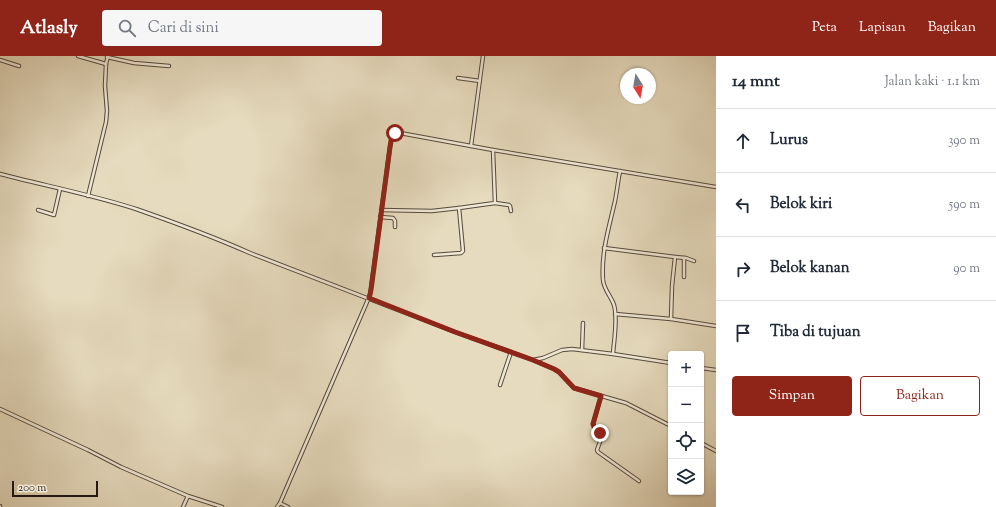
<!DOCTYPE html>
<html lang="id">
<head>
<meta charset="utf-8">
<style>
	:root { --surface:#fff; --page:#f6f6f7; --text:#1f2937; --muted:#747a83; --line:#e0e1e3; --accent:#8f2418 }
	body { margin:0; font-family:"Sorts Mill Goudy",serif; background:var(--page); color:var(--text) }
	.controls { position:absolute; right:12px; bottom:12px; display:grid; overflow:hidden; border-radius:4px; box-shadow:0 1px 3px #0004 }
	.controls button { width:36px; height:36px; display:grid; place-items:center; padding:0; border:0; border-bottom:1px solid var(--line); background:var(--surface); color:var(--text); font:20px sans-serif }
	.compass { position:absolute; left:620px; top:12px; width:36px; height:36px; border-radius:50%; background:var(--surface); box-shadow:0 1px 3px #0004; rotate:169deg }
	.scale { position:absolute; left:12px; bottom:10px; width:86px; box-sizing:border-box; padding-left:4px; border:2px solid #261914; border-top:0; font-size:11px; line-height:14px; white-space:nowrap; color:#261914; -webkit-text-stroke:3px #efe8d5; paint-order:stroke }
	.stop { position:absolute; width:12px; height:12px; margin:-9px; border:3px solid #8f2418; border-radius:50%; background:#fff }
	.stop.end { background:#8f2418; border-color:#fff; box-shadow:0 1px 4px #0008 }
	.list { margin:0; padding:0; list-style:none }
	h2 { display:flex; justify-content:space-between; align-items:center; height:52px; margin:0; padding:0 16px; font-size:17px }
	h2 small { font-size:13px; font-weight:400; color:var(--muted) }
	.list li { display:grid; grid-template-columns:26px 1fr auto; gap:12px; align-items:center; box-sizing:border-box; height:64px; padding:0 16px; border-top:1px solid var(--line) }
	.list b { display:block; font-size:15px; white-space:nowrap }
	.list em { font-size:13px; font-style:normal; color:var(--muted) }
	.actions { display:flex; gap:8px; padding:12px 16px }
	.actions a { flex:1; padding:9px 0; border:1px solid var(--accent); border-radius:4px; text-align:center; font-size:14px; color:var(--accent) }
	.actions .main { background:var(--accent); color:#fff }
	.icon { flex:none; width:22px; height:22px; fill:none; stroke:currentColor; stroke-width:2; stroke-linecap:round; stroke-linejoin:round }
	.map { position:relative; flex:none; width:716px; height:451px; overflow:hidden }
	header { display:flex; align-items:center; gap:24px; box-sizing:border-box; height:56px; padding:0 20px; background:var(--accent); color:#fff }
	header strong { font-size:19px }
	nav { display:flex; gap:22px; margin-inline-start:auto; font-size:14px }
	.search { width:280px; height:36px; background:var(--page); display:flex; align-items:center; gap:10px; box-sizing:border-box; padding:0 14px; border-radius:4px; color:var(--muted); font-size:15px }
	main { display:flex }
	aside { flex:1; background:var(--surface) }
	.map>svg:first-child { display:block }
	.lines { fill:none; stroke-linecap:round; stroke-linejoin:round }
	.street-casing { stroke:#564a3e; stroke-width:4.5 }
	.street { stroke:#efe8d5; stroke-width:2.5 }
	.route { stroke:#8f2418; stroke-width:5 }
</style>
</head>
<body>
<header>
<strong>Atlasly</strong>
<div class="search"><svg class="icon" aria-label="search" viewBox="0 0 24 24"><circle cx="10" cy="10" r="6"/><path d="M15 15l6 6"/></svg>Cari di sini</div>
<nav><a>Peta</a><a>Lapisan</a><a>Bagikan</a></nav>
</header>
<main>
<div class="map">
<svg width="716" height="451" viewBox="0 0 716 451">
	<rect width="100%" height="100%" fill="#e6dbbe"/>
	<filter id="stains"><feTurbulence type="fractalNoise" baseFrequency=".005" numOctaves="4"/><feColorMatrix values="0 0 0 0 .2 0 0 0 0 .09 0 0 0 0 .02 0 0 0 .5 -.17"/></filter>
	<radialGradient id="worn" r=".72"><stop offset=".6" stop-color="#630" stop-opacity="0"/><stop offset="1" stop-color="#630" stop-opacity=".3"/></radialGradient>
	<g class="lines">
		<g class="street-casing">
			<g id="street">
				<path d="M78 0 106 8"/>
				<path d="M107 1 134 7 169 10"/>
				<path d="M0 4 19 10"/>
				<path d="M458 22 480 25"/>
				<path d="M471 90 483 0"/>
				<path d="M0 118C46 130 94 139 139 154 176 167 214 181 250 197L455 276 533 304 543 302 562 294 572 293 613 298 671 307"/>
				<path d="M88 140 106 66 107 55 105 30 106 8 108 0"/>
				<path d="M495 147 509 149 510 150 511 155"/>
				<path d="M38 154 54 159 60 133"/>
				<path d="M381 154 432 155 459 152"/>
				<path d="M380 161 393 162 395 165V171"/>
				<path d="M604 192 675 201 672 230 671 263"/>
				<path d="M434 199 461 197 463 195 459 152 495 147 493 94"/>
				<path d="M675 201 686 202 694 205"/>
				<path d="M684 221V202"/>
				<path d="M615 258 671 263 716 270"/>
				<path d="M582 294 583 267"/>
				<path d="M613 298C614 283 618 263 614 249 611 240 604 234 603 224 601 196 609 172 615 145 617 135 618 125 620 115"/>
				<path d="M533 304 554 313 559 316 574 332 626 347 671 370"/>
				<path d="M701 312 716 314"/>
				<path d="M500 329 511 296"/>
				<path d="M601 340 593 368C595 373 600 375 602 380L597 394 598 396 639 425"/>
				<path d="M0 353 88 394 121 411 188 440 222 451"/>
				<path d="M701 387 716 395"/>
				<path d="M280 447 288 451"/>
				<path d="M0 450V451"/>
				<path d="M183 451 188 440"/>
				<path d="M277 451 280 447 370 239 390 91 392 80 394 77H400L493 94 716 131"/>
			</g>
		</g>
		<use href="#street" class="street"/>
	</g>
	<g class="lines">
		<path class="route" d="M395 77 392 80 390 91 371 234 369 242 455 276 533 304 554 313 559 316 574 332 601 340 593 368 594 371 600 377"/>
	</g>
	<rect width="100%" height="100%" filter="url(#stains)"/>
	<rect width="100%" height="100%" fill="url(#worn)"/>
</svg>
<div class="controls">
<button>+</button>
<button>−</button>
<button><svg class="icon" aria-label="locate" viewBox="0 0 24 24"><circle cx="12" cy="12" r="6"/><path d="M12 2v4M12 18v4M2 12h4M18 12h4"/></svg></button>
<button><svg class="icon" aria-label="layers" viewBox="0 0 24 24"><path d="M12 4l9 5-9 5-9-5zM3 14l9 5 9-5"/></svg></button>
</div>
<svg class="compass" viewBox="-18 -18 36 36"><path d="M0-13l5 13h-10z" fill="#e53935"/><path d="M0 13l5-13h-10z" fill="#747a83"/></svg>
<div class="scale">200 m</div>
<div class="stop" style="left:395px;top:77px"></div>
<div class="stop end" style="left:600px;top:377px"></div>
</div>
<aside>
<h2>14 mnt<small>Jalan kaki · 1.1 km</small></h2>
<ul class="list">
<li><svg class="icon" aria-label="ahead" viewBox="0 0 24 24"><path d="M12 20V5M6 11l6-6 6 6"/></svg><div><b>Lurus</b></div><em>390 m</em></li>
<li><svg class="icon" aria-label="left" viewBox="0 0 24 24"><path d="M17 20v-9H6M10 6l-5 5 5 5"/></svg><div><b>Belok kiri</b></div><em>590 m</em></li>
<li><svg class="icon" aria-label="right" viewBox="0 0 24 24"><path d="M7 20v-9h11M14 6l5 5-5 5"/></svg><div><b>Belok kanan</b></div><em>90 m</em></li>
<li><svg class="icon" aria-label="arrive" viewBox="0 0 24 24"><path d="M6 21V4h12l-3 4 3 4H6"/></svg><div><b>Tiba di tujuan</b></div></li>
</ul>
<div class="actions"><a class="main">Simpan</a><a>Bagikan</a></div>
</aside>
</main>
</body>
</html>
